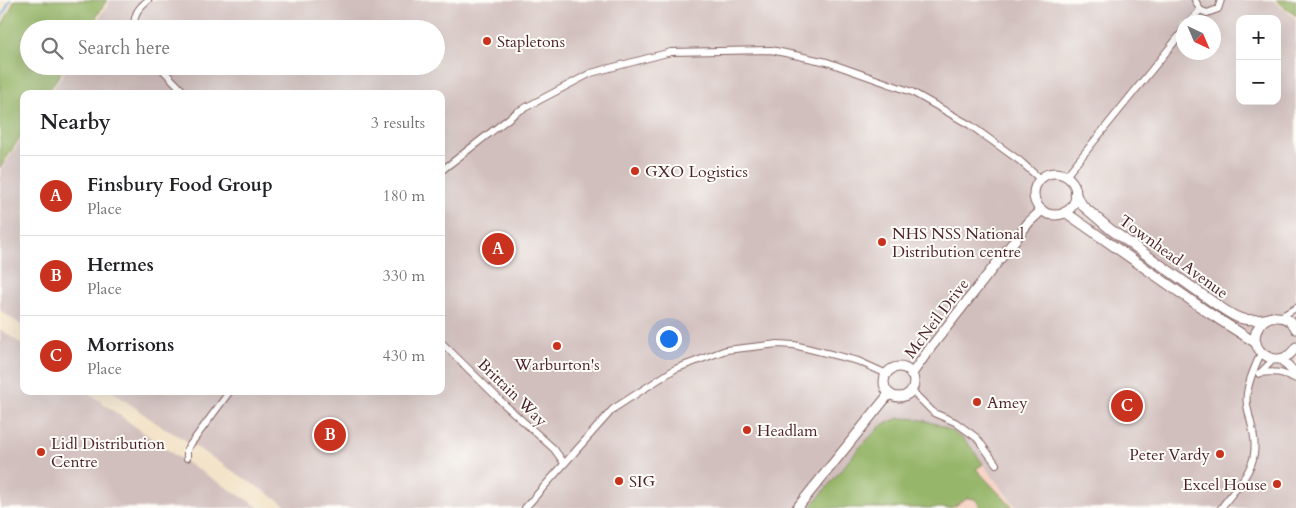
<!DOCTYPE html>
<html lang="en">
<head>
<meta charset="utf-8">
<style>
	:root { --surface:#fff; --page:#f2f2f2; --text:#202124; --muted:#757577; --line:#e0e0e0; --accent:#c8321e }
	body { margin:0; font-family:Cardo,serif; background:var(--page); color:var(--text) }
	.controls { position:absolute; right:15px; top:15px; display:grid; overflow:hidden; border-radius:10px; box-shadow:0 5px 20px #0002 }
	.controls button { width:45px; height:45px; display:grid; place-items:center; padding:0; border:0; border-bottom:1px solid var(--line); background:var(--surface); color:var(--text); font:25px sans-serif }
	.compass { position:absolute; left:1176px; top:15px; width:45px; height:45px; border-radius:50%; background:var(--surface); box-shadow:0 5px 20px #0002; rotate:136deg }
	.you { position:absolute; left:668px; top:338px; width:18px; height:18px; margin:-12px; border:4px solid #fff; border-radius:50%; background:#1a73e8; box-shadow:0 0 0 8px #1a73e833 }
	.badge { display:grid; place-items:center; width:32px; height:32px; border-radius:50%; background:var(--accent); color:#fff; font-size:16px; font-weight:700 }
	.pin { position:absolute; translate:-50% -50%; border:2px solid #fff; box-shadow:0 1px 5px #0006 }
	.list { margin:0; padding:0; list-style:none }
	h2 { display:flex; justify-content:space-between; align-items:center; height:65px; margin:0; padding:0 20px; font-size:21px }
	h2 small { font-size:16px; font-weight:400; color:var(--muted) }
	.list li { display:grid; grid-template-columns:32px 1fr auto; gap:15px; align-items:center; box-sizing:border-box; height:80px; padding:0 20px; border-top:1px solid var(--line) }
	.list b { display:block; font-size:19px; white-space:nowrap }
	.list p { margin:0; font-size:16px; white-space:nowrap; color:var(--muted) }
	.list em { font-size:16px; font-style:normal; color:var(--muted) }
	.icon { flex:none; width:28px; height:28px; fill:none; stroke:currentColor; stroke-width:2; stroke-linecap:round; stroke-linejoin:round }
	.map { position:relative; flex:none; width:1296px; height:508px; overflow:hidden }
	.search { position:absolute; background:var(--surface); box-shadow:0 5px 20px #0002; left:20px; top:20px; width:425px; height:55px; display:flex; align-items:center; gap:12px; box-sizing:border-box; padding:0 18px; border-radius:28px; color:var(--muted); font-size:19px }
	.panel { position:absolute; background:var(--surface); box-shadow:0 5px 20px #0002; left:20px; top:90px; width:425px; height:305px; border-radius:10px }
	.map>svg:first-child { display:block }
	.built { fill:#f6d2c4 }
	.industrial { fill:#d1bfbe; fill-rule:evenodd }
	.forest { fill:#96b669; stroke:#706a4a }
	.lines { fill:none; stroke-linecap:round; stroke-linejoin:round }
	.stream { stroke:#60a0d3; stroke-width:2 }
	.street-casing { stroke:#856462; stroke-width:8 }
	.secondary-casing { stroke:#856462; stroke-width:11 }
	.street { stroke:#fff; stroke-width:6 }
	.secondary { stroke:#fff; stroke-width:9 }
	.poi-dot { fill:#c8321e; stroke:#fdfcf7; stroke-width:2 }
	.labels { text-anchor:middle; stroke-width:4; stroke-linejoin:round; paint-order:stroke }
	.poi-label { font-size:16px; fill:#4a1f2b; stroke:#fdfcf7; text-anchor:start }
	.street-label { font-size:16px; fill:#4a1f2b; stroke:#fdfcf7 }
</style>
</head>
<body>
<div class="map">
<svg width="1296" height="508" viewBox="0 0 1296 508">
	<rect width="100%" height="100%" fill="#fdfcf7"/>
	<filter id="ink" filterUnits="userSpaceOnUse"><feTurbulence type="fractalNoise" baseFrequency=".02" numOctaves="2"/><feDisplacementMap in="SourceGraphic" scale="10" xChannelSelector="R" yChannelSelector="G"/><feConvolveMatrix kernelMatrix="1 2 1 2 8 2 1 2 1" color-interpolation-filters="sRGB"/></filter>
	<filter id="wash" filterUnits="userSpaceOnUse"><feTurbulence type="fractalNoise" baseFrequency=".0096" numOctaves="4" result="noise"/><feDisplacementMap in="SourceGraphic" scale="20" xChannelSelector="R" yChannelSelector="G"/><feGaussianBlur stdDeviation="1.12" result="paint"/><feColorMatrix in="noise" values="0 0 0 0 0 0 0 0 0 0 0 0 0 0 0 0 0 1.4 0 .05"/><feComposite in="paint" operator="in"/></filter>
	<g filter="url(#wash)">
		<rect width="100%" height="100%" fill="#f3e3c8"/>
		<path class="built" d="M980 460 1017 508H918Z"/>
		<g class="industrial">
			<path d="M111 0H1273L1296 19V508H1017L980 460 918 508H290L185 440 159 425 112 391H441V94H50L68 66H436V29H92ZM1240 19H1277V101H1240ZM1184 22H1214V52H1184Z"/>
			<path d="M24 135V327L0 310V171Z"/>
			<path d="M0 329 24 346V391H86L176 456 260 508H0Z"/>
		</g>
		<g class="forest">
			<path d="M15 0H107L89 29H29V66H65L47 94H24V131L0 168V29Z"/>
			<path d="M1276 0H1296V16Z"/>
			<path d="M899 418C923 418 944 424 964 440 971 446 977 456 983 464L976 469 1013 508H982L975 499 968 498 951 508H810L860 447 882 425Z"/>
		</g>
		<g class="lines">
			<path class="stream" d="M0 21 10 0"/>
		</g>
	</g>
	<g filter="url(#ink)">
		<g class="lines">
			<g class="street-casing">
				<g id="street">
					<path d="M1195 0 1200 10 1207 13 1218 9 1221 0"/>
					<path d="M1190 22 1200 10"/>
					<path d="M134 29C134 14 137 9 148 0"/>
					<path d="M159 66 186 94"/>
					<path d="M441 171 517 112 591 73 671 52 771 50 827 62 912 92 970 125 1020 161 1040 179"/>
					<path d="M1066 176 1184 30"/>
					<path d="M1280 317 1296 308"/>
					<path d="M441 342 505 405 554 449 564 463"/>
					<path d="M1259 373C1276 371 1281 372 1296 379"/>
					<path d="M1259 374 1274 359"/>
					<path d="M911 390 934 413 955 422 977 438 996 464"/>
					<path d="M187 458V449L230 391"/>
					<path d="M525 508 613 409 675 369 726 350 778 344 794 345 858 361 887 374"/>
					<path d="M1221 508C1232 493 1248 477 1253 459 1258 440 1250 423 1247 405 1244 390 1255 366 1261 353"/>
				</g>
			</g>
			<g class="secondary-casing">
				<g id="secondary">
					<circle cx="1055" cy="194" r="21"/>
					<path d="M1075 194 1083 206 1110 229 1220 307C1239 320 1243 321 1266 319"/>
					<path d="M1065 212 1209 313 1256 343"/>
					<path d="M1296 329C1292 321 1286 317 1277 317 1270 316 1264 319 1260 325 1242 348 1279 375 1296 347"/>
					<path d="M1281 359 1296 374"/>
					<circle cx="899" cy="382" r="15"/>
					<path d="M911 375 931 347 1029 222 1042 210"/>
					<path d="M797 508 889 394"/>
				</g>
			</g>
			<use href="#street" class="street"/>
			<use href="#secondary" class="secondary"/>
		</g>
	</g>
	<g class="poi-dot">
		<circle cx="487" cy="41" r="5"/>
		<circle cx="635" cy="171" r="5"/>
		<circle cx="882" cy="242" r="5"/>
		<circle cx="557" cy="346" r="5"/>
		<circle cx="977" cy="402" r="5"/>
		<circle cx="747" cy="430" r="5"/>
		<circle cx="41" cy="452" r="5"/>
		<circle cx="1220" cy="454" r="5"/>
		<circle cx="619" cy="481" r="5"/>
		<circle cx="1277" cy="484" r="5"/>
	</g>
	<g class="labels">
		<g class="poi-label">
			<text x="497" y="47">Stapletons</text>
			<text x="645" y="177">GXO Logistics</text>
			<text x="892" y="239">NHS NSS National<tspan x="892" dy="18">Distribution centre</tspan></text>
			<text x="557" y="370" text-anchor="middle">Warburton's</text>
			<text x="987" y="408">Amey</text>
			<text x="757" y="436">Headlam</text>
			<text x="51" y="449">Lidl Distribution<tspan x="51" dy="18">Centre</tspan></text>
			<text x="1210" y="460" text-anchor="end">Peter Vardy</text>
			<text x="629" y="487">SIG</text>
			<text x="1267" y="490" text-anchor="end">Excel House</text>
		</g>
		<g class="street-label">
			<text transform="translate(1174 256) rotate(36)" y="6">Townhead Avenue</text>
			<text transform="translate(936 318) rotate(-53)" y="6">McNeil Drive</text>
			<text transform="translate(513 392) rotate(44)" y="6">Brittain Way</text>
		</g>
	</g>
</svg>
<div class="controls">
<button>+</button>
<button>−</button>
</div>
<svg class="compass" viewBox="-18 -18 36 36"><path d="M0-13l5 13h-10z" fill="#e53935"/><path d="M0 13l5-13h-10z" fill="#757577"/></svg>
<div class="you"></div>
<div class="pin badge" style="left:498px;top:249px">A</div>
<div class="pin badge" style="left:330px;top:435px">B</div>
<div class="pin badge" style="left:1127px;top:406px">C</div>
<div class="search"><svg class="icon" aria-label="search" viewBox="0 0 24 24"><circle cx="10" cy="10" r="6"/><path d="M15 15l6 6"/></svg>Search here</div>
<section class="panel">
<h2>Nearby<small>3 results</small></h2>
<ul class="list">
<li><span class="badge">A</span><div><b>Finsbury Food Group</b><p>Place</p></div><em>180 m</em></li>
<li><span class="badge">B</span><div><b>Hermes</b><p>Place</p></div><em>330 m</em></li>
<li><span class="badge">C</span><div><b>Morrisons</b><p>Place</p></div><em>430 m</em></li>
</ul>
</section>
</div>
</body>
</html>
